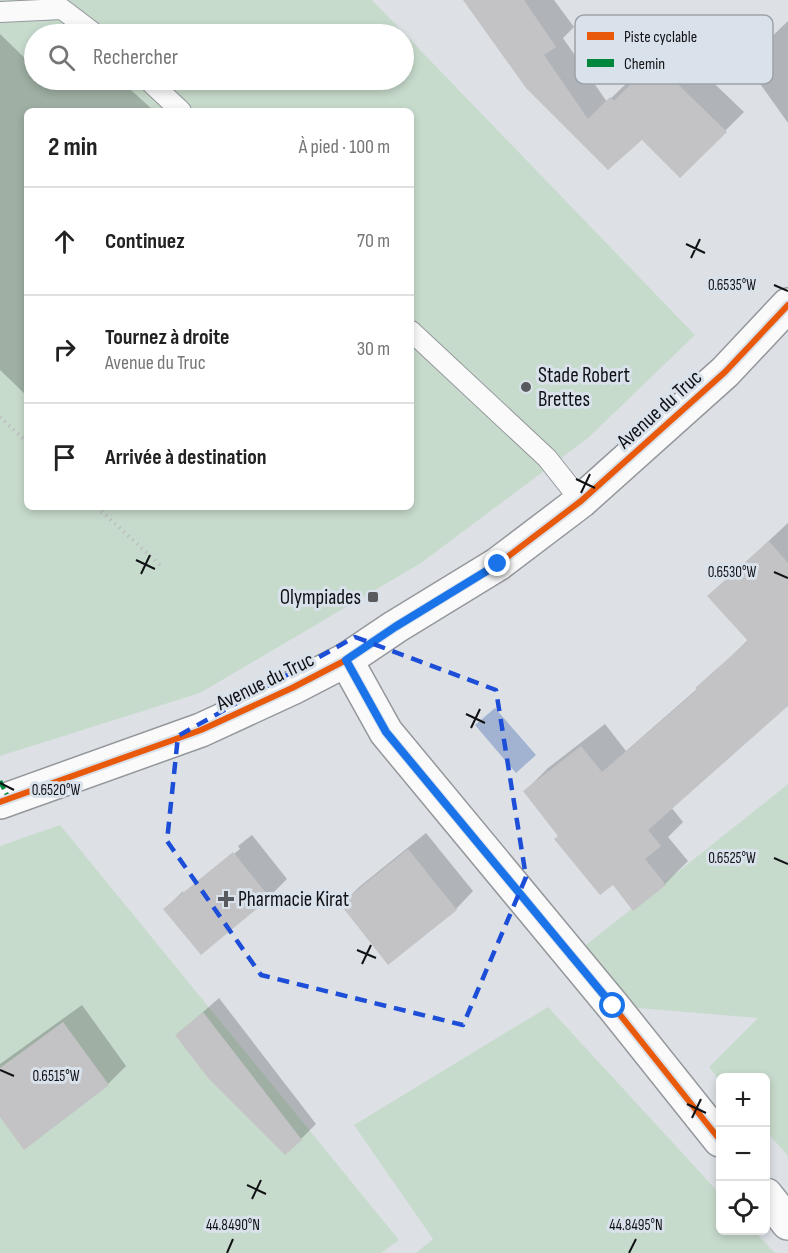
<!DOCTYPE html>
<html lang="fr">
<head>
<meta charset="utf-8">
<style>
	:root { --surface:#fff; --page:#f6f6f6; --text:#222; --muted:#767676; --line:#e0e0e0 }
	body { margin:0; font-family:"Sofia Sans Condensed",sans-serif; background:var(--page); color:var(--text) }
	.controls { position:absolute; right:18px; bottom:18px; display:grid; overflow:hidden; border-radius:9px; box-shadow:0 3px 9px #0003 }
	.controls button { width:54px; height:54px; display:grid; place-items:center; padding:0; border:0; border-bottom:2px solid var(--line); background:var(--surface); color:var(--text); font:30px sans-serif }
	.stop { position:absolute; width:18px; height:18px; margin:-14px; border:4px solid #1a73e8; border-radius:50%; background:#fff }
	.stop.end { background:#1a73e8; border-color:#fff; box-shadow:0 2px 6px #0008 }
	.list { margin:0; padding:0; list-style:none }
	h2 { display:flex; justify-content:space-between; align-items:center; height:78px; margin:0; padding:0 24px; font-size:26px }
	h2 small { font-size:20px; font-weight:400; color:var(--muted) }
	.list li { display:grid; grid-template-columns:39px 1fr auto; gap:18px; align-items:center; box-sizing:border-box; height:108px; padding:0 24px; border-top:2px solid var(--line) }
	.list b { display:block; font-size:22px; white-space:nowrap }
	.list p { margin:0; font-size:20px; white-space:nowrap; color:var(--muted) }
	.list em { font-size:20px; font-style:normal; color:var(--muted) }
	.icon { flex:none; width:33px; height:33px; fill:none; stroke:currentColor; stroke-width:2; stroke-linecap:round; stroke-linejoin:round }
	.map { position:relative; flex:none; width:788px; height:1253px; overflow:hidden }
	.search { position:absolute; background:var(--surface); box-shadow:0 3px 9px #0003; left:24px; top:24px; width:390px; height:66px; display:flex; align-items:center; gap:15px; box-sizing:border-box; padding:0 21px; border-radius:33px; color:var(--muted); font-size:22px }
	.panel { position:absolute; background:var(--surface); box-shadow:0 3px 9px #0003; left:24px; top:108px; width:390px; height:402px; border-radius:9px }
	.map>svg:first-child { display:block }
	.green { fill:#c7dbcc; fill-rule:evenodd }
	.water { fill:#a2b3d2 }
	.shadow { fill:#0003 }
	.building { fill:#c3c3c6 }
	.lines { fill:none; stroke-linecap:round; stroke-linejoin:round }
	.service-casing { stroke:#94979b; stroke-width:22 }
	.minor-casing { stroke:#94979b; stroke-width:36 }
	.tertiary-casing { stroke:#94979b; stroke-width:36 }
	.path { stroke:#bebfc1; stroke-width:4; stroke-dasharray:1.5 4.5; stroke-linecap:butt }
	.service { stroke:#fafafb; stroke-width:20 }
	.minor { stroke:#fafafb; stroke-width:33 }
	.tertiary { stroke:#fafafb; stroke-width:33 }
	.quiet { stroke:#00873e; stroke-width:4.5; stroke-dasharray:9 4.5; stroke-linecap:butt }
	.cycleway-casing { stroke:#d9e1ea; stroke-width:10 }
	.cycleway { stroke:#e8590c; stroke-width:6 }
	.route { stroke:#1a73e8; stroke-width:8 }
	.marked { fill:none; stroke:#1d4ed8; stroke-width:4.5; stroke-dasharray:12 8; stroke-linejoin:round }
	.ticks { fill:none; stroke:#101215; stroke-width:2 }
	.poi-dot { fill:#585a5e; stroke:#d9e1ea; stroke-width:2 }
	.labels { text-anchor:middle; stroke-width:6; stroke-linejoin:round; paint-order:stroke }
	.poi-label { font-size:21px; fill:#101215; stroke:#d9e1ea; text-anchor:start }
	.street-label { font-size:21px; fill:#101215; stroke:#d9e1ea }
	.key { fill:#d9e1ea; stroke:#9da3aa; stroke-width:1.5 }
	.key-label { font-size:16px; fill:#101215 }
	.ticks-label { font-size:15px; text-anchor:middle; fill:#101215; stroke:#d9e1ea; stroke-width:6; stroke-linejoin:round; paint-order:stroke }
</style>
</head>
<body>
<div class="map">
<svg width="788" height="1253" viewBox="0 0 788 1253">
	<rect width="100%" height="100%" fill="#dde1e6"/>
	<g class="green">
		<path d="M0 0H372L695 335 588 438 421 563 200 693 0 756ZM34 34H404V80H34ZM27 111H411V507H27Z"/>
		<path d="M788 784V1156L766 1131V1078H720V1081L709 1067 758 1018 613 1006 581 949Z"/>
		<path d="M60 825 399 1240 381 1253H0V846Z"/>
		<path d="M548 1007 720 1194V1230L754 1231 775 1253H416L433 1239 354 1125Z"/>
	</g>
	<path class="water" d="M495 708 536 755 516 773 475 725Z"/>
	<g class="shadow">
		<path d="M465 0H554L574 27 563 38 607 102 630 80 634 84 673 44 744 112 680 176 642 138 608 168Z"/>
		<path d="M788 21V123L756 78 774 60 763 45Z"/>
		<path d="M0 34 34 67V80H120L154 111H27V396L0 370Z"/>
		<path d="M788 523V703L671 807 683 822 668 837 688 861 665 884 613 882 560 836 525 791 548 768 605 724 626 751 697 689 749 639 709 596Z"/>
		<path d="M426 833 473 891 456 909 342 904 359 887Z"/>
		<path d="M252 835 287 879 269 897 165 909 183 891V895L240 849 238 846Z"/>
		<path d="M219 998 316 1124 301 1139 177 1035Z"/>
		<path d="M82 1005 126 1066 108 1084 0 1114V1064Z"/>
	</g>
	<g class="building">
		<path d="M463 0H524L556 47 544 55 588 119 610 97 614 101 654 61 727 132 680 178 642 140 608 170 526 88Z"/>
		<path d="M769 541 788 563V706L648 830 661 846 645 859 666 885 633 911 613 885 600 895 554 839 558 836 523 791 581 746 602 772 697 690 695 688 748 641 707 596Z"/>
		<path d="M408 849 457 910 388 965 340 904Z"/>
		<path d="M233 852 270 898 201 955 163 909Z"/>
		<path d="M203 1012 302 1140 285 1155 209 1079 175 1035Z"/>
		<path d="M63 1022 109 1085 24 1150 0 1117V1068Z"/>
	</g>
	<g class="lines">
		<g class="service-casing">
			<g id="service">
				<path d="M0 12 62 9 95 34"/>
				<path d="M148 80 181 111"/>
				<path d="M411 331 547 458 581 501"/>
			</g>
		</g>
		<g class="minor-casing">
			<g id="minor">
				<path d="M346 660 386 732 613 1006 720 1140"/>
				<path d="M766 1195 788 1223"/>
			</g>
		</g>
		<g class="tertiary-casing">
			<path id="tertiary" d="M0 802 201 730 292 688 346 660 395 627 498 564 581 501 725 372 788 305"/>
		</g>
		<g class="path">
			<path d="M0 417 27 442"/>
			<path d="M97 507 161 566"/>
		</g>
		<use href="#service" class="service"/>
		<use href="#minor" class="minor"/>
		<use href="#tertiary" class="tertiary"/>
		<path class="quiet" d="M0 781 9 799"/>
		<g class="cycleway-casing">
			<g id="cycleway">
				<path d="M346 660 386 732 613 1006 720 1140"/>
				<path d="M0 802 201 730 292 688 346 660 395 627 498 564 581 501 725 372 788 305"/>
			</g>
		</g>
		<use href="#cycleway" class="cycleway"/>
	</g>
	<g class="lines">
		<path class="route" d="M498 564 395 627 346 660 386 732 613 1006"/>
	</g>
	<path class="marked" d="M355 637 496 690 526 877 463 1025 261 975 167 841 178 736Z"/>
	<path class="ticks" d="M686 244 705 253M691 258 700 239M774 285 788 291M576 479 595 488M581 493 590 474M136 560 155 569M774 572 788 578M141 574 150 555M466 714 485 723M471 728 480 709M0 783 14 790M774 858 788 864M357 950 376 958M362 964 371 945M0 1070 14 1076M687 1104 706 1113M692 1118 701 1099M247 1185 266 1194M252 1199 261 1180M227 1253 233 1239M629 1253 636 1239"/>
	<g class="poi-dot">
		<circle cx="526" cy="387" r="6"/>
		<rect x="367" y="591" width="12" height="12" rx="3"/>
		<path d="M223 890h6v6h6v6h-6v6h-6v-6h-6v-6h6z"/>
	</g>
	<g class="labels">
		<g class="poi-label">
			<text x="538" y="382">Stade Robert<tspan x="538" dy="24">Brettes</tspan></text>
			<text x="361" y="604" text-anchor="end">Olympiades</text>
			<text x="238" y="906">Pharmacie Kirat</text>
		</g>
		<g class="street-label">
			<text transform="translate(659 409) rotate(-42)" y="7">Avenue du Truc</text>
			<text transform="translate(265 681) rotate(-26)" y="7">Avenue du Truc</text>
		</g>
	</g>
	<rect x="575" y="15" width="198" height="69" rx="9" class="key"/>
	<rect x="587" y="32" width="27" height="8" fill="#e8590c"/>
	<rect x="587" y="59" width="27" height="8" fill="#00873e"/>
	<g class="key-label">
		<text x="624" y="42">Piste cyclable</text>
		<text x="624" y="69">Chemin</text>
	</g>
	<g class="ticks-label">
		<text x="732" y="290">0.6535°W</text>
		<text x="732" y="577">0.6530°W</text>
		<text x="56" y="795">0.6520°W</text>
		<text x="732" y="863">0.6525°W</text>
		<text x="56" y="1081">0.6515°W</text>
		<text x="233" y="1230">44.8490°N</text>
		<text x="636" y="1230">44.8495°N</text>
	</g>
</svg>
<div class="controls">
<button>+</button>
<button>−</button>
<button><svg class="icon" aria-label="locate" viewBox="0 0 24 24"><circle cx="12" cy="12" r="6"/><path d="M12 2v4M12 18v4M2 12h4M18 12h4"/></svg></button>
</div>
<div class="stop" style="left:613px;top:1006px"></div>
<div class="stop end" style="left:498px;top:564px"></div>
<div class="search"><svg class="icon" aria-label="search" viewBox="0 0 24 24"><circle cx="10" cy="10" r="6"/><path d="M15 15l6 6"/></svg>Rechercher</div>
<section class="panel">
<h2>2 min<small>À pied · 100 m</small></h2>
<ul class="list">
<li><svg class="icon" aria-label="ahead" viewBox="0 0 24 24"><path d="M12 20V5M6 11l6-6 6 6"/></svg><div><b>Continuez</b></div><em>70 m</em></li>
<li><svg class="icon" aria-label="right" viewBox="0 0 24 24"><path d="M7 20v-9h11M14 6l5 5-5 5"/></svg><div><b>Tournez à droite</b><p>Avenue du Truc</p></div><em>30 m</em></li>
<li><svg class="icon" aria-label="arrive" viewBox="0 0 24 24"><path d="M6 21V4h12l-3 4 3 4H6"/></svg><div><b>Arrivée à destination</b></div></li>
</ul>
</section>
</div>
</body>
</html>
